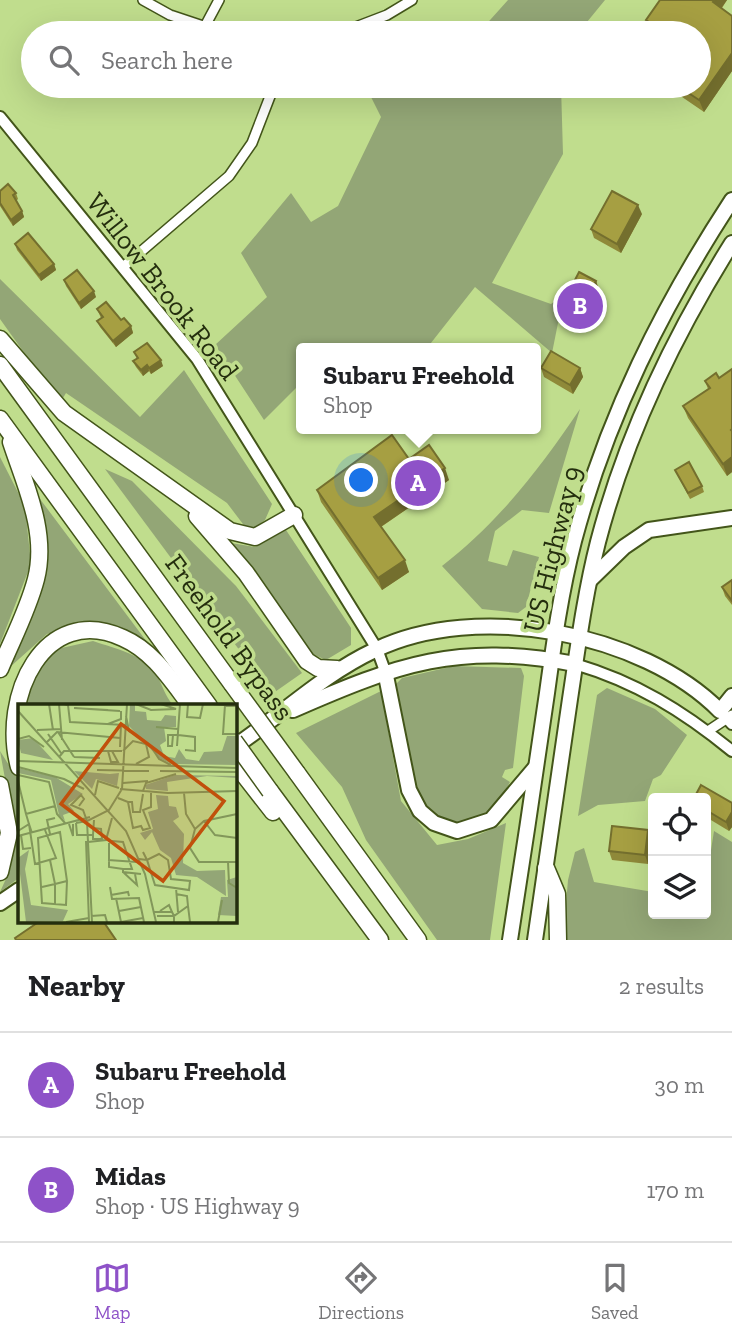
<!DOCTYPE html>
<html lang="en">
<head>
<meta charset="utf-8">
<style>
	:root { --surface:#fff; --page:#f6f6f6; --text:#202124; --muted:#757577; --line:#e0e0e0; --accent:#8e52c8 }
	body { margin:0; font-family:"Zilla Slab",serif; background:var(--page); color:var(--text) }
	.controls { position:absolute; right:21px; bottom:21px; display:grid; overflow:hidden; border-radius:7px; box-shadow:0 7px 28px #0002 }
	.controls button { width:63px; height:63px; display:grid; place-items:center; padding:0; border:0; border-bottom:2px solid var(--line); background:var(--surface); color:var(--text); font:35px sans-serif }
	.you { position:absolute; left:362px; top:481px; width:24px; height:24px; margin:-18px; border:5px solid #fff; border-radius:50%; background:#1a73e8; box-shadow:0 0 0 10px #1a73e833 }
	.badge { display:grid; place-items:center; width:46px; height:46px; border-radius:50%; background:var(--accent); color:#fff; font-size:23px; font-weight:700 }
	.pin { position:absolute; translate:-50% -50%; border:4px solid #fff; box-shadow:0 2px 7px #0006 }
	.popup { position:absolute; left:296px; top:343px; width:245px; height:91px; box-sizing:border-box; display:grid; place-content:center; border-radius:7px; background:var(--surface); filter:drop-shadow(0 2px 5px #0005); font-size:23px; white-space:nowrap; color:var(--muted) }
	.popup b { font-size:26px; color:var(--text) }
	.popup::after { content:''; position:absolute; left:50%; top:100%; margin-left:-14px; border:14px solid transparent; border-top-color:var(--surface) }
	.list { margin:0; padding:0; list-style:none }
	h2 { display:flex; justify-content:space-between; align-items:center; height:91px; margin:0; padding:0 28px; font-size:30px }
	h2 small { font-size:23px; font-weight:400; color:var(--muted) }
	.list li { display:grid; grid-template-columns:46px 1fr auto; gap:21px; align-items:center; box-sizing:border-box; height:105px; padding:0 28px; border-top:2px solid var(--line) }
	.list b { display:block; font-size:26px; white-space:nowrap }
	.list p { margin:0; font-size:23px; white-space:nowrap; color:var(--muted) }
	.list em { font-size:23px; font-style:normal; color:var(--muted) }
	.icon { flex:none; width:38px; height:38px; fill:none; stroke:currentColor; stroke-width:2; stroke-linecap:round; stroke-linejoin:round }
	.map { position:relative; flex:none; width:732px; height:940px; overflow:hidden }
	.search { position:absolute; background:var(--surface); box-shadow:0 7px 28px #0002; left:21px; right:21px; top:21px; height:77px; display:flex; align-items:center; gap:18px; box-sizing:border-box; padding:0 24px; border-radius:38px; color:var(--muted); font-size:26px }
	.sheet { height:301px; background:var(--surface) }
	nav { display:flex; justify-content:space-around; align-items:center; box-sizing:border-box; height:98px; border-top:2px solid var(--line); background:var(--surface); font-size:19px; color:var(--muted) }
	nav a { display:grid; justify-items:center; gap:4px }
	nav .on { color:var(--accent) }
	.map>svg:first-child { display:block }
	.green { fill:#93a676 }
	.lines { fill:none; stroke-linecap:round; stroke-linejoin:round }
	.minor-casing { stroke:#43551a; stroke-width:12 }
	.tertiary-casing { stroke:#43551a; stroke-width:14 }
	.primary-casing { stroke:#43551a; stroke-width:18 }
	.trunk-casing { stroke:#43551a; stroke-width:18 }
	.motorway-casing { stroke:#43551a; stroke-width:19 }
	.minor { stroke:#fff; stroke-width:9 }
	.tertiary { stroke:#fff; stroke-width:10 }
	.primary { stroke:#fff; stroke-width:14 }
	.trunk { stroke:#fff; stroke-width:14 }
	.motorway { stroke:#fff; stroke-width:16 }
	.motorway-bridge-casing { stroke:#43551a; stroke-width:19; stroke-linecap:butt }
	.motorway-bridge { stroke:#fff; stroke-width:16 }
	.wall { fill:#8f8939 }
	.shaded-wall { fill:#746f2e }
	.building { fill:#a69f42; stroke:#746f2e; stroke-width:2 }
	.labels { text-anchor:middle; stroke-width:7; stroke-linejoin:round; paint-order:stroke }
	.street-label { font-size:28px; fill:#242e0e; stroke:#c0dd8d }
	.inset-road { fill:none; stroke:#82975a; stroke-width:2 }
	.view { fill:#c1500c; fill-opacity:0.15; stroke:#c1500c; stroke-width:3.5 }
	.inset-edge { fill:none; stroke:#242e0e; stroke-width:3.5 }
</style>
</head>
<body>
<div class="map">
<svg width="732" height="940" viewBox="0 0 732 940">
	<rect width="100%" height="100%" fill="#c0dd8d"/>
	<g class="green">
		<path d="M508 0H605L578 33H473L482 29Z"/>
		<path d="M374 86H561L563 154 492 283 551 304 572 289 558 323 552 353 475 287 427 348H340L338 345 334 348H301V383L264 420 215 345 267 297 241 253 291 193 311 222 338 206 381 117 367 89Z"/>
		<path d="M0 279 140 417 184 370 272 504 265 520 249 532 227 503 66 393 60 403 0 319Z"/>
		<path d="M580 409 549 513 522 510 495 531 488 561 507 566 513 550 539 557 526 607 518 613 482 609 442 566C498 523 541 467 580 409Z"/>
		<path d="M0 457 25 506 31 564 0 644Z"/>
		<path d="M105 469 132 481 236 586 302 673 272 694Z"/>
		<path d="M37 495 150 646 118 628 79 625 47 634 10 667 29 614Z"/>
		<path d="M286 530 351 628V645L326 660 310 653 231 543 255 547Z"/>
		<path d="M93 641C116 649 144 654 157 676 163 686 165 696 173 705L19 706 48 651Z"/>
		<path d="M454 666 521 668 524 676 513 768 505 770 502 777 510 782C505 791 500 803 492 810 466 835 432 825 416 795L395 694 396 684 402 678Z"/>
		<path d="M607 688 655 709 687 735 661 775 653 779 645 801 598 805 578 816 597 695Z"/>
		<path d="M381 691 401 801 437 845 468 839 506 823 490 940H437L366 840 342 787 296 733Z"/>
		<path d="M0 751 19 781V878L0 892 10 870 16 840Z"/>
		<path d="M714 831 732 842V940H563L568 880 575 852 584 848 594 882 653 892V914H706V882Z"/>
	</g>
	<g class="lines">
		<g class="minor-casing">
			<g id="minor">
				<path d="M143 0 170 15 224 33"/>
				<path d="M204 28 219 0"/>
				<path d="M340 33 387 15 412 0"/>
				<path d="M123 267 229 176 252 143 274 86"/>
				<path d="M708 731 732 715"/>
			</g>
		</g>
		<g class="tertiary-casing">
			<g id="tertiary">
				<path d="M0 117 197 359 377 649 385 671"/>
				<path d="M575 664C636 682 683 711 732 751"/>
				<path d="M720 711 732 724"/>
			</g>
		</g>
		<g class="primary-casing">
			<g id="primary">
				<path d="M293 710C398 664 458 642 575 664"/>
				<path d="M234 747C283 714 322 675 375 650 476 601 642 632 720 711L732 696"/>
				<path d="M0 903 19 890"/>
			</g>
		</g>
		<g class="trunk-casing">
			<g id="trunk">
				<path d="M590 580 624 547 649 530 732 518"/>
				<path d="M385 671 409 790 420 811 434 823 457 831 491 820 535 768"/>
				<path d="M510 940C523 858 535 775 547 693 554 642 561 591 574 541 607 417 662 307 732 200"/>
				<path d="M535 940C547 860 558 779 570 699 578 646 585 593 598 542 626 435 673 337 732 243"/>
			</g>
		</g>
		<g class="motorway-casing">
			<g id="motorway">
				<path d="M0 339 64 413 230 531 255 537 294 515"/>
				<path d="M0 365 232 684"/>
				<path d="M0 419 209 706"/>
				<path d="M197 516 246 573 307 661 318 668 337 669"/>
				<path d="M0 669C12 640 28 610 36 579 48 532 25 485 11 442"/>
				<path d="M234 762 273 812"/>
				<path d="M19 767C0 697 44 602 123 638 153 651 171 680 191 706"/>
				<path d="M297 773 418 940"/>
				<path d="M0 785 9 833 0 872"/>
				<path d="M270 791 380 940"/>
				<path d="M546 868 557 894 558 940"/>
			</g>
		</g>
		<use href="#minor" class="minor"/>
		<use href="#tertiary" class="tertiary"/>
		<use href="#primary" class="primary"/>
		<use href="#trunk" class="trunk"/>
		<use href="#motorway" class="motorway"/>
		<g class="motorway-bridge-casing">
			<g id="motorway-bridge">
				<path d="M232 684 297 773"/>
				<path d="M234 741 270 791"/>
			</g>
		</g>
		<use href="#motorway-bridge" class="motorway-bridge"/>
	</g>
	<g class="wall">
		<path d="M660 0H727L722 8 732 16V71L704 112 666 86H699V33H653L651 32 646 20Z"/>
		<path d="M0 191 16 193 18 199 16 201 22 211 24 217 13 226 0 206Z"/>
		<path d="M642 214 621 253 594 238 591 229Z"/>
		<path d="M15 244 54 264 56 270 41 281 17 250Z"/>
		<path d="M64 280 96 297 81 309 66 286Z"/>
		<path d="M596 281 599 290 578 330 562 322 558 313Z"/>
		<path d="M97 309 121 320 131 326 133 333 116 347 100 327 97 321 101 318Z"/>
		<path d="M134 352 163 366 151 374 149 371 143 376 136 367 133 361 137 359Z"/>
		<path d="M541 368H580L583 377 573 394 544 377Z"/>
		<path d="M732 369V472L727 476 688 418 683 406 708 389 705 381 719 378Z"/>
		<path d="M409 459 449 480 381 527 409 572 382 590 321 502 317 490Z"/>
		<path d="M675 470 702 486 704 492 690 499Z"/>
		<path d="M732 580V605L725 596 722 587Z"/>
		<path d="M706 798 732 803V827L729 831 706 817Z"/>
		<path d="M648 830 651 839 648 864 612 860 609 851Z"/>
	</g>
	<g class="shaded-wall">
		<path d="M715 0H727L717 14 713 2Z"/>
		<path d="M732 53V71L704 112 699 100Z"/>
		<path d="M638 205 642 214 621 253 617 244Z"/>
		<path d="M22 211 24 217 13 226 11 220Z"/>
		<path d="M54 264 56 270 41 281 39 275Z"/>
		<path d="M596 281 599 290 578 330 575 321Z"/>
		<path d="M94 291 96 297 81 309 79 303Z"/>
		<path d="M131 326 133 333 116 347 113 341Z"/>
		<path d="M161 360 163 366 151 374 149 368Z"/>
		<path d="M147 365 149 371 143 376 141 370Z"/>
		<path d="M580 368 583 377 573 394 570 385Z"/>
		<path d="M732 457V472L727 476 723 464Z"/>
		<path d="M445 468 449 480 379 528 374 517Z"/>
		<path d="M405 560 409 572 382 590 378 578Z"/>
		<path d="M732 812V827L729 831 726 822Z"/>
		<path d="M648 830 651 839 648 864 645 855Z"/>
	</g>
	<g class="building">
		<path d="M660 0H715L713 2 732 16V53L699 100 678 86H699V33H666L646 20Z"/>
		<path d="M8 184 16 193 13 195 22 211 11 220 0 203V191Z"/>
		<path d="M612 191 638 205 617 244 591 229Z"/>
		<path d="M28 233 54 264 39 275 15 244Z"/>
		<path d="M77 270 94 291 79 303 64 280Z"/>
		<path d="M579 272 596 281 575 321 558 313Z"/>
		<path d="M106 302 121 320 124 318 131 326 113 341 97 321 103 317 97 309Z"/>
		<path d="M147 343 161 360 149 368 147 365 141 370 133 361 138 358 134 352Z"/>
		<path d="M551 351 580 368 570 385 541 368Z"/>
		<path d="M732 369V429L731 430 732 431V457L723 464 683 406 710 388 705 381 716 373 719 378Z"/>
		<path d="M392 435 409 459 429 445 445 468 374 517 405 560 378 578 317 490Z"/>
		<path d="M689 462 702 486 688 493 675 470Z"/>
		<path d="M732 580V601L722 587Z"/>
		<path d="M701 785 732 803V812L726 822 706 810V798H694Z"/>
		<path d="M612 826 648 830 645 855 609 851Z"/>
		<path d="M40 921H103L116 940H16L15 938Z"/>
	</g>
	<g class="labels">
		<g class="street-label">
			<text transform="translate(163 286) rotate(52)" y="10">Willow Brook Road</text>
			<text transform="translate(552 549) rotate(-76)" y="10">US Highway 9</text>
			<text transform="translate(230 637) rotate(54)" y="10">Freehold Bypass</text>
		</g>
	</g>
	<g transform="translate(18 704)">
		<rect width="219" height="219" fill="#c0dd8d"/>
		<path d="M112 0H117V7L128 8 129 16 143 17 147 11 158 12V23H146L148 37 142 41 146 52 157 54 161 45 168 55 181 57 186 48 204 47 209 32H219V61L154 60 141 54 111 22ZM15 34 35 56 3 49 0 36ZM0 64 37 73 65 90 50 100 56 107 45 111 47 117 41 111 33 76 0 69ZM56 67 92 70 101 69 99 82 78 75 74 85ZM157 71 219 72V74L189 72 149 78 150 87 128 85 127 81ZM138 91 150 92 151 102 158 103 161 113 155 117 166 130 165 159 179 167 207 166 208 192 179 173 158 171 153 154 142 146 134 128 127 136 122 129 135 125 130 108 140 105ZM11 146 7 165 13 201 50 206 45 217 8 218 0 154ZM219 173V212L200 211 203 193H210L209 176Z" fill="#93a676"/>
		<path class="inset-road" d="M31 0 35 26M41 0 44 36M46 0 50 1 52 18 107 21M118 0 133 6 158 5 143 0M170 0 169 13 182 14 185 0M195 0 219 2M207 1 205 30H219M90 6 56 4 102 7M0 7 108 127 127 170 138 218M108 12 111 27 123 34M90 20 103 15V7M138 23 160 25M19 26 44 25M40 28 56 53M30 30 43 49M155 31 154 42H150V31H160L177 33V47L167 46M0 35 11 32 26 43M28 39 39 28 102 34M132 41 141 55 153 61M159 42 162 0M102 43 103 21M90 47 93 58H100L94 47M105 47 115 37 128 40 131 53 118 60M41 53 46 47H104M56 53 82 54M0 57 219 64M0 63 46 75 66 85M79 66 131 67M142 67 219 68M0 71 31 78 39 110 47 119M0 77 8 110M105 79 130 77M102 85 150 89 219 87M125 87 128 79 158 70M166 89 168 110 177 125M77 91 80 77 101 84M100 94 110 98 115 124 123 122 125 126 132 124 125 106 133 103V88M110 98H114L115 108H122L125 90M219 110 186 117 177 125 172 144 181 158H219M186 117 197 131 219 134M58 119 69 117 65 106 53 101 63 91 66 95 61 102M58 119 59 131H75L76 116M51 120 55 132V120M0 127 11 120 8 110 37 102M14 129 11 120 17 160 38 154 27 126M32 130 29 116 37 114M3 131 5 145 13 144M75 131V135H84L83 125 75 124M0 132 72 113M68 137 71 218M94 137 105 138 114 165H105V168L123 170M70 138 74 218M70 138 69 117 91 106 104 85 109 0M70 138 88 136 94 114M91 139V163L105 165M121 155 129 156 141 150 150 156 153 175 172 177 171 186 137 181 129 156 125 148M32 156 37 180 49 177 42 128 20 134 24 199 48 201 49 177M90 156 119 158M210 158 211 179 219 184M105 168 119 181 117 170M24 183 37 180V201M92 183 94 195 121 194 126 218M158 184 160 208M158 190 169 192 170 202M93 191 110 188 111 192M98 194 103 218M101 207 123 203M136 208H154L151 201 142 207M154 208 156 212 170 202 172 218M73 212 87 211 89 218M139 212H156V218M48 218 71 214M103 218 125 214M200 218 204 196"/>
		<path class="view" d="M103 20 206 97 145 177 43 100Z"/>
		<rect width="219" height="219" class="inset-edge"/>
	</g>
</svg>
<div class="controls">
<button><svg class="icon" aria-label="locate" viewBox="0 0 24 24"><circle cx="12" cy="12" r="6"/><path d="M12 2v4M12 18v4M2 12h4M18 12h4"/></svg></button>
<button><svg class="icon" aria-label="layers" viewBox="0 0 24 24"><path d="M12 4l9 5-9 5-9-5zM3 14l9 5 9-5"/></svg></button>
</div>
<div class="you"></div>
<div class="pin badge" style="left:418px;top:483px">A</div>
<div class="popup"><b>Subaru Freehold</b>Shop</div>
<div class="pin badge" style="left:580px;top:306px">B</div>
<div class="search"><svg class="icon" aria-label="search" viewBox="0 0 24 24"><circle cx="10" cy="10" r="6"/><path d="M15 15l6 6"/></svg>Search here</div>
</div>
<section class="sheet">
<h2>Nearby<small>2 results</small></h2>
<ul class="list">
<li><span class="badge">A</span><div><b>Subaru Freehold</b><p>Shop</p></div><em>30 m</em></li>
<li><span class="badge">B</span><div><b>Midas</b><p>Shop · US Highway 9</p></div><em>170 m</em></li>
</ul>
</section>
<nav>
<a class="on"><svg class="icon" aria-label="map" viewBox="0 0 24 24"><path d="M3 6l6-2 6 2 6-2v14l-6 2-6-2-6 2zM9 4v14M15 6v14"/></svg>Map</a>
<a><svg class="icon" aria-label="directions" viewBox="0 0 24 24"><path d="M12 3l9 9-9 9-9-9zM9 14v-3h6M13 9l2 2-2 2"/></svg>Directions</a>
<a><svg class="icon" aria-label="saved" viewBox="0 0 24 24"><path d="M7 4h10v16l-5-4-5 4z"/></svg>Saved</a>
</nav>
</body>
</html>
